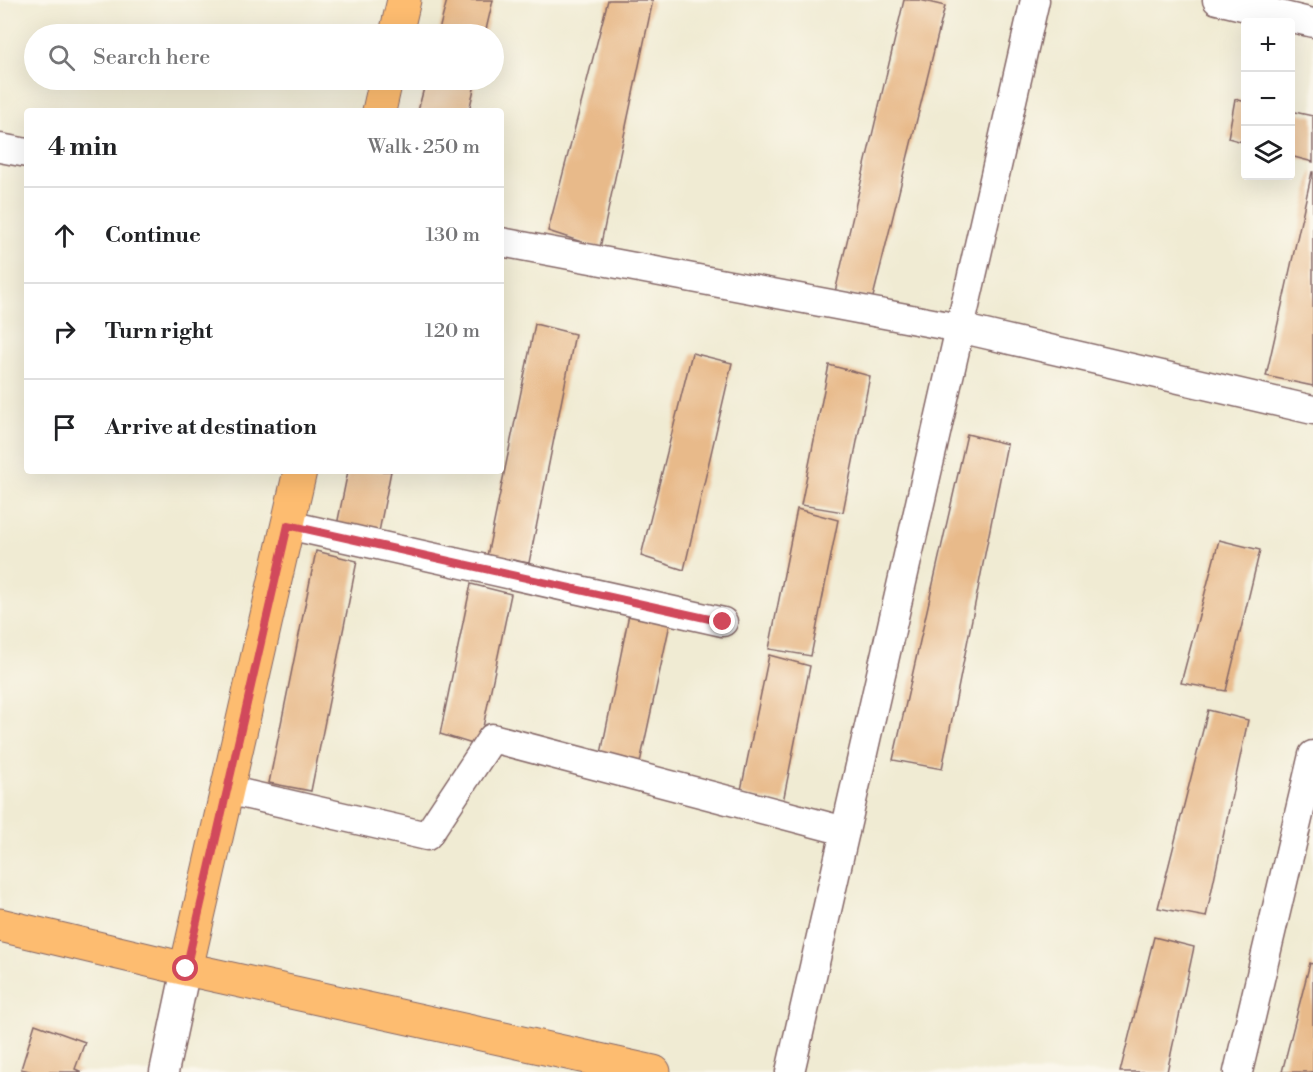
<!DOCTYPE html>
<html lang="en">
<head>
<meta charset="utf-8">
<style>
	:root { --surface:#fff; --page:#f6f6f6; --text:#202124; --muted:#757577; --line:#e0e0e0 }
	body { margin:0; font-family:"Libre Bodoni",serif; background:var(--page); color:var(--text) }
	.controls { position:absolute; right:18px; top:18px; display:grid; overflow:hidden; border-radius:6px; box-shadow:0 6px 24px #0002 }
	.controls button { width:54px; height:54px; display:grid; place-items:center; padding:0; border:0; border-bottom:2px solid var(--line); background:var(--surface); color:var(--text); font:30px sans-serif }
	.stop { position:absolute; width:18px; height:18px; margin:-14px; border:4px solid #d1495b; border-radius:50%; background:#fff }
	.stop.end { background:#d1495b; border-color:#fff; box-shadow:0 2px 6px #0008 }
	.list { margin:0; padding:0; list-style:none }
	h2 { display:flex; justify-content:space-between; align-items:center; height:78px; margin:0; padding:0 24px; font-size:26px }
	h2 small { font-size:20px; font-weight:400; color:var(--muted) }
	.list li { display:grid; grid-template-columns:39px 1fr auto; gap:18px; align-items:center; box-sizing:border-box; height:96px; padding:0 24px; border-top:2px solid var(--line) }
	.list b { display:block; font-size:22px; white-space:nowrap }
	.list em { font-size:20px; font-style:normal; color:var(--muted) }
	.icon { flex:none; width:33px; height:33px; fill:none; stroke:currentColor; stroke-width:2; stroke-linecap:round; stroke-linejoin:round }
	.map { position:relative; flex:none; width:1313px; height:1072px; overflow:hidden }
	.search { position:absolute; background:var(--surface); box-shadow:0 6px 24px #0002; left:24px; top:24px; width:480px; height:66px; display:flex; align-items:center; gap:15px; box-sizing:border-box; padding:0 21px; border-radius:33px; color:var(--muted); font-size:22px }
	.panel { position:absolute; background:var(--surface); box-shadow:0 6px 24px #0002; left:24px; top:108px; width:480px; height:366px; border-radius:6px }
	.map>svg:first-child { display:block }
	.building { fill:#e8ba8a }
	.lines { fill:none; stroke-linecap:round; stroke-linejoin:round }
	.minor-casing { stroke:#846666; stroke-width:31 }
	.major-casing { stroke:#846666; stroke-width:35 }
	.minor { stroke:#fff; stroke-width:28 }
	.major { stroke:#fdbc6f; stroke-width:33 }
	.route { stroke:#d1495b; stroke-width:8 }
</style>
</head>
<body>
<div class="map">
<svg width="1313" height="1072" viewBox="0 0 1313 1072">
	<rect width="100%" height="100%" fill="#fbf7ec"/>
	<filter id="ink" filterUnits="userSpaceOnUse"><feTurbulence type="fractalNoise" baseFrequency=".0167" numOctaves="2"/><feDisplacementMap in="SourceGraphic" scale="12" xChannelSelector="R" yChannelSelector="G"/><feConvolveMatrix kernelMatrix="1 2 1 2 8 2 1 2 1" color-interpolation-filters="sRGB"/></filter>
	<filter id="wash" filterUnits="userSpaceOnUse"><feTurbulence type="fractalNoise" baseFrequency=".008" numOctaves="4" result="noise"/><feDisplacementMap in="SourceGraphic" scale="24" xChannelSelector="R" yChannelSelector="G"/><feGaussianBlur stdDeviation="1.35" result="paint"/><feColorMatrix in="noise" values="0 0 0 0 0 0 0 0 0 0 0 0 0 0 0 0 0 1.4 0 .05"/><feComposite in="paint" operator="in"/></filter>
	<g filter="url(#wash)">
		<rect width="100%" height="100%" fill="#f0ebd3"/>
		<g id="blocks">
			<g class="building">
				<path d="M447 0H493L485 34H438Z"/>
				<path d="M608 0H653L600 248 548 231Z"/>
				<path d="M904 0H920L945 6 873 297 835 292Z"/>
				<path d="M426 80H476L469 111H418Z"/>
				<path d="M1235 99 1246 102V143L1228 138Z"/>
				<path d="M1290 111 1313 116V162L1290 156Z"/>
				<path d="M1312 172H1313V386L1266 376Z"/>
				<path d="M535 324 575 334 529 563 487 556Z"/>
				<path d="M692 353 732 363 684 570 641 556Z"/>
				<path d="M829 365 870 376 843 512 801 505Z"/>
				<path d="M967 434 1007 444 942 769 893 760Z"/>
				<path d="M348 471H391L379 532 337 525Z"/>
				<path d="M797 509 838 520 811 656 769 649Z"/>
				<path d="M1219 540 1260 550 1226 691 1181 683Z"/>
				<path d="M316 551 357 561 311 791 269 783Z"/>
				<path d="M471 584 511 594 479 746 440 734Z"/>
				<path d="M630 609 671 619 638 772 600 759Z"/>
				<path d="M769 655 810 666 783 802 740 795Z"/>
				<path d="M1208 710 1248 720 1206 917 1158 908Z"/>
				<path d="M1154 937 1194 947 1167 1072H1120Z"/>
				<path d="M1310 963 1313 964V1072H1282Z"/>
				<path d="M35 1024 85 1042 75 1069 82 1072H33L21 1069Z"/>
			</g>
		</g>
	</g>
	<g filter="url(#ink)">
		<use href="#blocks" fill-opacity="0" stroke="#846666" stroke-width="1.5"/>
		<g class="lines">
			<g class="minor-casing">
				<g id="minor">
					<path d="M1217 0 1313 23"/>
					<path d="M0 148 27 153"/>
					<path d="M501 242 959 328 1313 410"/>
					<path d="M288 525 723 622"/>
					<path d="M227 790 427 836 492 738 845 831"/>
					<path d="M164 1072 186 969"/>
					<path d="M790 1072 1035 0"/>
					<path d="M1238 1072 1313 755"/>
				</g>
			</g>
			<g class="major-casing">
				<g id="major">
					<path d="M396 34 404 0"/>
					<path d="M379 111 386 80"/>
					<path d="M0 925 186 969 654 1072"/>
					<path d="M186 969 300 471"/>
				</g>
			</g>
			<use href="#minor" class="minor"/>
			<use href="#major" class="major"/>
		</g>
	</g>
	<g class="lines" filter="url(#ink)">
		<path class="route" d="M186 969 288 525 723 622"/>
	</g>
</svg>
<div class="controls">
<button>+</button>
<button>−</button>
<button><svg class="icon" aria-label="layers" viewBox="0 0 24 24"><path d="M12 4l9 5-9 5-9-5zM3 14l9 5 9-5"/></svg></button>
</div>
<div class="stop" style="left:186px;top:969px"></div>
<div class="stop end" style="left:723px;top:622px"></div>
<div class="search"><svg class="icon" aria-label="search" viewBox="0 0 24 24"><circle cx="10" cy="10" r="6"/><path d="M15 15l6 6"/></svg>Search here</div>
<section class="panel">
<h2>4 min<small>Walk · 250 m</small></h2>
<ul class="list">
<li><svg class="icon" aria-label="ahead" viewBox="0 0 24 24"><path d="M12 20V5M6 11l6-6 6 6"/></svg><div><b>Continue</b></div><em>130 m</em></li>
<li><svg class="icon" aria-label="right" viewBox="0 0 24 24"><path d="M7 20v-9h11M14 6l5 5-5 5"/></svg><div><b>Turn right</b></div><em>120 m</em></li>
<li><svg class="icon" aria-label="arrive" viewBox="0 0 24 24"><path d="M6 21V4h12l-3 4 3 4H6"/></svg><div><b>Arrive at destination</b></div></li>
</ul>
</section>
</div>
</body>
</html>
